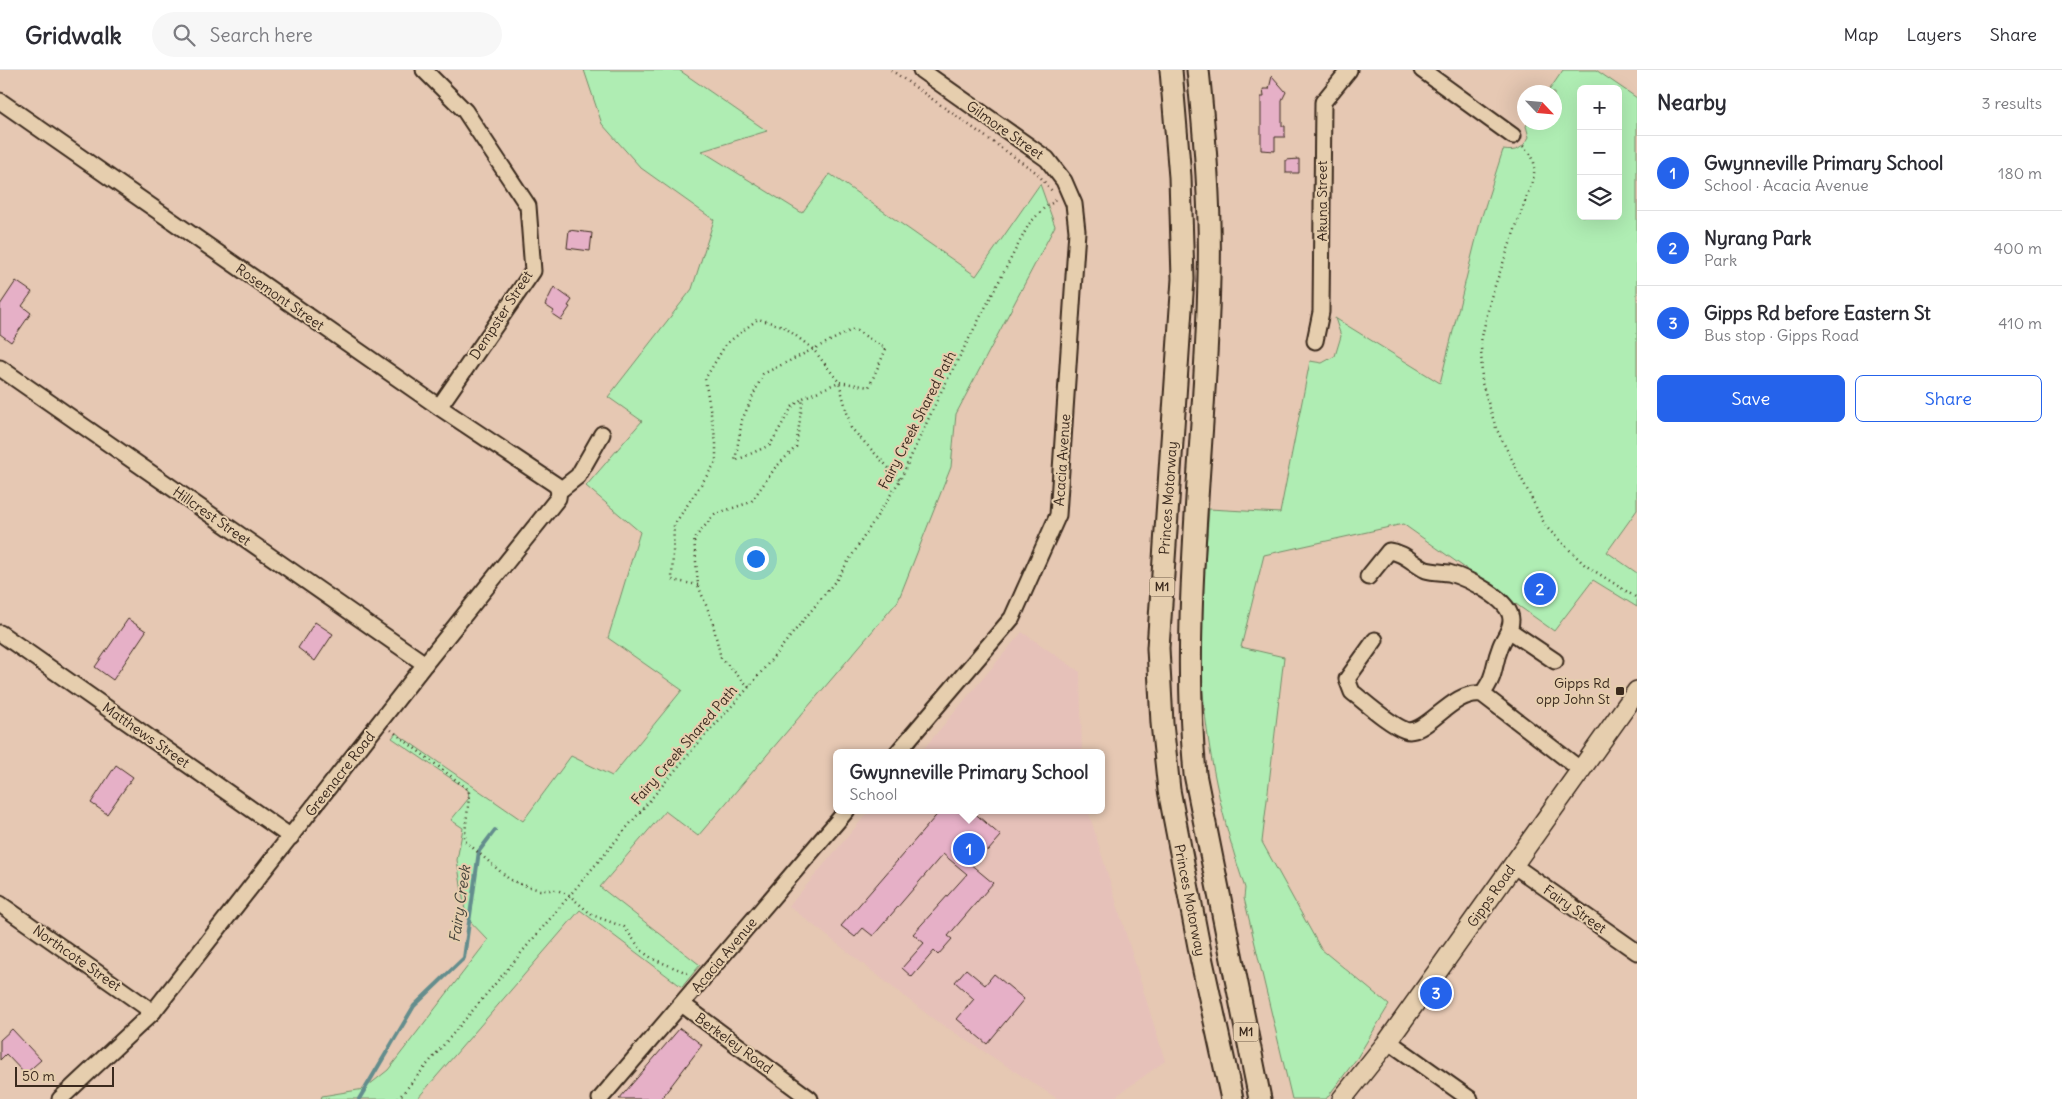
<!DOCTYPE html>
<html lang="en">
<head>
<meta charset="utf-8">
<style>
	:root { --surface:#fff; --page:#f7f7f7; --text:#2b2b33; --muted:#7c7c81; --line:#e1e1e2; --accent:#2563eb }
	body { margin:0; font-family:Delius,sans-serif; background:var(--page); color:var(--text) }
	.controls { position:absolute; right:15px; top:15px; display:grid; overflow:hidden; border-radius:8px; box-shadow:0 5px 20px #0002 }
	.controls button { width:45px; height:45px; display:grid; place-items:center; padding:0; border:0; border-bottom:1px solid var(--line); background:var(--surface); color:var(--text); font:25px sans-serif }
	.compass { position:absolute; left:1517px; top:15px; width:45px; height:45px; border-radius:50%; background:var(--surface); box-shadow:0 5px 20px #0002; rotate:116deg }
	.scale { position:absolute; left:15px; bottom:12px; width:99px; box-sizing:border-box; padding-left:5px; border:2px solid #3b2a1e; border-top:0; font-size:14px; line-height:18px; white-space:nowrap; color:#3b2a1e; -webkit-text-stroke:4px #e6ceae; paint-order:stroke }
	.you { position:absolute; left:755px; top:488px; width:18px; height:18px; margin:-12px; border:4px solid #fff; border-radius:50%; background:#1a73e8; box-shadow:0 0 0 8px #1a73e833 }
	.badge { display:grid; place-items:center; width:32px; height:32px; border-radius:50%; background:var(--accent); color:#fff; font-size:16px; font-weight:700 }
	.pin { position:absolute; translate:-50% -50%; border:2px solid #fff; box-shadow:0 1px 5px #0006 }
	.popup { position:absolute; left:833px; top:679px; width:272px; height:65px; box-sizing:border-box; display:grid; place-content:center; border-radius:8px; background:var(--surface); filter:drop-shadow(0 1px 4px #0005); font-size:16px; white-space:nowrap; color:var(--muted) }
	.popup b { font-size:19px; color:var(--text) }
	.popup::after { content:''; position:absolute; left:50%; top:100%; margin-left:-10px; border:10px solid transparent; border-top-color:var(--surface) }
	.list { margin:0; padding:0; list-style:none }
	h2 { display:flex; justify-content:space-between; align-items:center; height:65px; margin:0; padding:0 20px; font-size:21px }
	h2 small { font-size:16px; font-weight:400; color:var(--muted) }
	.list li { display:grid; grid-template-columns:32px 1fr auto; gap:15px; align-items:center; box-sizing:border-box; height:75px; padding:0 20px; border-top:1px solid var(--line) }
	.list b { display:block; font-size:19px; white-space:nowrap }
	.list p { margin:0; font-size:16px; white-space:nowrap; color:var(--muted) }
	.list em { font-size:16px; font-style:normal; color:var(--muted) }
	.actions { display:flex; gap:10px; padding:15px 20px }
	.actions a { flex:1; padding:11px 0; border:1px solid var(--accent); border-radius:8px; text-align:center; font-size:18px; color:var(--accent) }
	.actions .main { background:var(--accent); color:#fff }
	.icon { flex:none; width:28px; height:28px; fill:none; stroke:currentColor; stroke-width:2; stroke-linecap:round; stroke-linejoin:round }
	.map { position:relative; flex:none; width:1637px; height:1029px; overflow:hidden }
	header { display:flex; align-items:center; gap:30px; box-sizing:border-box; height:70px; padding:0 25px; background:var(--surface); border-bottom:1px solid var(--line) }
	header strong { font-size:24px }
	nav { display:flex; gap:28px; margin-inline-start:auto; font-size:18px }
	.search { width:350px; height:45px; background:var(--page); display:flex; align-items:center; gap:12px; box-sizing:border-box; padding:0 18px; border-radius:28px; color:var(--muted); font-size:19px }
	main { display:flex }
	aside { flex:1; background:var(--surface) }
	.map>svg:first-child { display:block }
	.built { fill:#e6c1b9 }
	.green { fill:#afedb3; stroke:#758c68; fill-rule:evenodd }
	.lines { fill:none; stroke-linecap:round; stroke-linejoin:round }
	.stream { stroke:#638d8d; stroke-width:4 }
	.building { fill:#e6b0c7; stroke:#3b2a1e }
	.minor-casing { stroke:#3b2a1e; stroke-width:19 }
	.major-casing { stroke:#3b2a1e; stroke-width:22 }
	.highway-casing { stroke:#3b2a1e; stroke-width:25 }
	.path { stroke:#3b2a1e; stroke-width:2.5; stroke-dasharray:1 4; stroke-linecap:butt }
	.minor { stroke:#e6ceae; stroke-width:15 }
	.major { stroke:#e6ceae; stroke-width:19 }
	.highway { stroke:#e6ceae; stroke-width:21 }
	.poi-dot { fill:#3b2a1e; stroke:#e6ceae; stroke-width:2 }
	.labels { text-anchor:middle; stroke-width:4; stroke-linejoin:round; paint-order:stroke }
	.shield { fill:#e6ceae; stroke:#6e5b49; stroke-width:1 }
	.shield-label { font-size:12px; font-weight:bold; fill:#3b2a1e }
	.street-label { font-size:14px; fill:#3b2a1e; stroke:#e6ceae }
	.poi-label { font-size:14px; fill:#3b2a1e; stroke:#e6ceae; text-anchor:end }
	.water-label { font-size:15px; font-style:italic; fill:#45433a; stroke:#e6ceae }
</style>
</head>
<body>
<header>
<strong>Gridwalk</strong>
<div class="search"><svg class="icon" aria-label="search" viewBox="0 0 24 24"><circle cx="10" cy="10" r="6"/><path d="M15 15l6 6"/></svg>Search here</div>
<nav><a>Map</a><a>Layers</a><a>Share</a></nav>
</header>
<main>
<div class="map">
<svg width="1637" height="1029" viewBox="0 0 1637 1029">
	<rect width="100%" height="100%" fill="#e6c8b3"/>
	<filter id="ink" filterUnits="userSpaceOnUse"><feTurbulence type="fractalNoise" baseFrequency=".02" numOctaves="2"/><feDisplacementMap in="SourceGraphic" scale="10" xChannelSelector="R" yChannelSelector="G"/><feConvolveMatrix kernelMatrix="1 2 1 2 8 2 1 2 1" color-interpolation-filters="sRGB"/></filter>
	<g filter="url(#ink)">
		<g class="built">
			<path d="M1022 562 1080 602 1082 683H920Z"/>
			<path d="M870 740H1088L1165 991 1112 1029H1058L932 948 789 836Z"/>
		</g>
		<g class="green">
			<path d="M584 0H679L767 61 702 81 802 143 830 104 976 206 1040 114 1055 156 956 344 951 397 898 531 698 766 665 741 600 817 700 895 682 917 580 840 417 1029H321L322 1026 364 1019 388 1000 488 870 466 847 457 790 463 758 451 750 469 728 468 720 392 668 396 663 523 751 571 686 612 706 682 620 608 568 640 462 586 416 642 351 608 327 692 219 714 150 641 98 602 54Z"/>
			<path d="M1563 0H1596L1637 28V440L1607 482 1637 503V537L1593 510 1554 561 1403 454 1264 485 1241 577 1284 587 1262 772 1321 879 1389 935 1357 988 1326 1029H1292L1244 828 1245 818C1222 750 1206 679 1202 607 1199 551 1205 494 1209 439L1280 443 1310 291 1322 293 1335 286 1341 266 1335 248 1440 313 1481 149 1503 80C1517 82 1522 79 1529 67L1526 56 1528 53 1554 52V22H1548ZM1581 19H1618V146H1581Z"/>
		</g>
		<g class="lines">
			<path class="stream" d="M359 1029 414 936 464 888 479 781 495 760"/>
		</g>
		<g class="building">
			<path d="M1272 6 1286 22 1282 30V56H1285V67H1275V81L1261 80V27H1264L1263 19H1269Z"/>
			<path d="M1299 89V103H1286V90Z"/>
			<path d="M569 160 592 163 590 181 567 178Z"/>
			<path d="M16 211 32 222 22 236 31 243 11 272 0 264V235Z"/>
			<path d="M554 217 572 230 568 236 570 237 561 250 552 244 554 241 545 235Z"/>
			<path d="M128 549 146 561 113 610 95 597Z"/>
			<path d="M315 552 333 564 315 591 298 578Z"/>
			<path d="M116 695 133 707 107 744 91 733Z"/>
			<path d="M941 740H971L1001 766 988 781 983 777 969 793 993 813 948 866 952 869 938 885 934 881 912 907 902 898 924 873 913 864 967 804 943 784 873 866 863 858 855 867 841 856Z"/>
			<path d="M966 899 985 915 994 904 1024 929 987 974 957 949 974 929 955 912Z"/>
			<path d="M680 958 702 975 661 1029H619Z"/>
			<path d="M12 959 41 990 25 1004 6 984 0 990V970Z"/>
		</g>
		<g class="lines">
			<g class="minor-casing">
				<g id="minor">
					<path d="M424 0 465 41 528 136 533 201 439 337"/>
					<path d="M1422 0 1513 66"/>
					<path d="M0 31 439 337 556 415 559 421"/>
					<path d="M1315 271 1321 242 1323 32 1349 0"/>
					<path d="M0 298 425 594"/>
					<path d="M1368 507 1389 481C1404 482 1413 494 1426 500 1433 502 1441 502 1449 503 1466 508 1511 529 1511 550 1511 561 1503 568 1500 578 1492 598 1497 604 1482 624"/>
					<path d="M1509 560 1555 591"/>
					<path d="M0 563 291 767"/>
					<path d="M1375 570 1347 609 1352 622C1366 633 1389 654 1405 660 1425 668 1452 619 1482 624L1581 700"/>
					<path d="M897 683 1012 548 1058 445 1077 161 1074 134 1064 111 1047 89 921 0"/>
					<path d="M1513 795 1637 882"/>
					<path d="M0 834 153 942"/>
					<path d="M682 934 810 1029"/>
					<path d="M1388 971 1470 1029"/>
					<path d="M60 1029 153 942 425 594 558 428 559 421 578 406 602 364"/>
					<path d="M600 1029 847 740"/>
				</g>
			</g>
			<g class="major-casing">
				<path id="major" d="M1342 1029 1388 971 1637 621"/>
			</g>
			<g class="highway-casing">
				<g id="highway">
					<path d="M1171 0 1180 107 1183 209 1158 578 1162 653 1169 720 1201 887 1232 1029"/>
					<path d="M1198 0C1205 69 1211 138 1209 207 1206 373 1180 538 1195 704L1260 1029"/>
				</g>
			</g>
			<g class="path">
				<path d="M891 0 1037 103 1052 121"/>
				<path d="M1523 76C1535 87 1536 94 1533 109L1491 227 1481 271 1482 313 1496 358 1546 457 1585 495 1637 528"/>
				<path d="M698 515 672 510 674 455 716 392V373L705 309 726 274 758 249 783 256 813 279 839 312 851 358 900 410"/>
				<path d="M749 617 721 588 712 550 698 515 694 469 715 444 751 432 775 398 796 377 803 328 839 312 869 317 886 279 854 259 763 304 742 350 735 391 770 375 792 337 803 328"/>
				<path d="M391 660 469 720C469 738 465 753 465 771L509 809 523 815 540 820H557L569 825 592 845 624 857 643 882 653 889 690 904"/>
				<path d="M398 1029 694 678 749 617 837 509 900 410 940 324 1029 154 1046 136 1054 132 1055 128"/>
			</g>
			<use href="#minor" class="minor"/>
			<use href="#major" class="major"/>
			<use href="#highway" class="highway"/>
		</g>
	</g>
	<rect class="poi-dot" x="1615" y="616" width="10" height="10" rx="2.5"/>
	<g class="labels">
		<g class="shield">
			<rect x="1149.5" y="507.5" width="25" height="19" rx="4"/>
			<rect x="1233.5" y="952.5" width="25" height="19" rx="4"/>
		</g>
		<g class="shield-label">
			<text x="1162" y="521">M1</text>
			<text x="1246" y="966">M1</text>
		</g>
		<g class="street-label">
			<text transform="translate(1005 60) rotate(35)" y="5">Gilmore Street</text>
			<text transform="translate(1322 131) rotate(-90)" y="5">Akuna Street</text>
			<text transform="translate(280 227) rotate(35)" y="5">Rosemont Street</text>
			<text transform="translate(501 245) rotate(-57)" y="5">Dempster Street</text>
			<text transform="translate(917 350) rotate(-63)" y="5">Fairy Creek Shared Path</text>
			<text transform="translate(1062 390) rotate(-86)" y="5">Acacia Avenue</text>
			<text transform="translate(1168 428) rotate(-86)" y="5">Princes Motorway</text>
			<text transform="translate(212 446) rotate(35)" y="5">Hillcrest Street</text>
			<text transform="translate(146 665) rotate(35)" y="5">Matthews Street</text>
			<text transform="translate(684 675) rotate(-49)" y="5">Fairy Creek Shared Path</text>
			<text transform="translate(340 704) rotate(-52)" y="5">Greenacre Road</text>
			<text transform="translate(1491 826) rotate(-55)" y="5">Gipps Road</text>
			<text transform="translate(1190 830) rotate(79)" y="5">Princes Motorway</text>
			<text transform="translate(1575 839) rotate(35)" y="5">Fairy Street</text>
			<text transform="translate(724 885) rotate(-50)" y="5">Acacia Avenue</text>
			<text transform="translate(77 888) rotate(35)" y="5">Northcote Street</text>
			<text transform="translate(734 973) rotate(36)" y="5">Berkeley Road</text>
		</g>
		<g class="poi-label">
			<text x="1610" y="618">Gipps Rd<tspan x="1610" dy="16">opp John St</tspan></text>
		</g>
		<g class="water-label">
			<text transform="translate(460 834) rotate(-82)" y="5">Fairy Creek</text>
		</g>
	</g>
</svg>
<div class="controls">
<button>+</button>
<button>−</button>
<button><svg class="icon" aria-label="layers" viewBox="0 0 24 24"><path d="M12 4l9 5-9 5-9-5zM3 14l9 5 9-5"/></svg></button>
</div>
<svg class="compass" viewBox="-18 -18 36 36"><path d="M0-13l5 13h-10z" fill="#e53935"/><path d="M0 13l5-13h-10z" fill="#7c7c81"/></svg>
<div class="scale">50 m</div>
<div class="you"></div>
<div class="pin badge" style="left:969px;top:779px">1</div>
<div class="popup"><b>Gwynneville Primary School</b>School</div>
<div class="pin badge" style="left:1540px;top:519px">2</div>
<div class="pin badge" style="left:1436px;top:923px">3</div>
</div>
<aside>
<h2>Nearby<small>3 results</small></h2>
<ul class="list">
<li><span class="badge">1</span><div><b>Gwynneville Primary School</b><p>School · Acacia Avenue</p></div><em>180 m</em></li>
<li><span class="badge">2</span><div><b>Nyrang Park</b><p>Park</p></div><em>400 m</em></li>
<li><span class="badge">3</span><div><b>Gipps Rd before Eastern St</b><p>Bus stop · Gipps Road</p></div><em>410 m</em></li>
</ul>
<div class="actions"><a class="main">Save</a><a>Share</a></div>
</aside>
</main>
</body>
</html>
